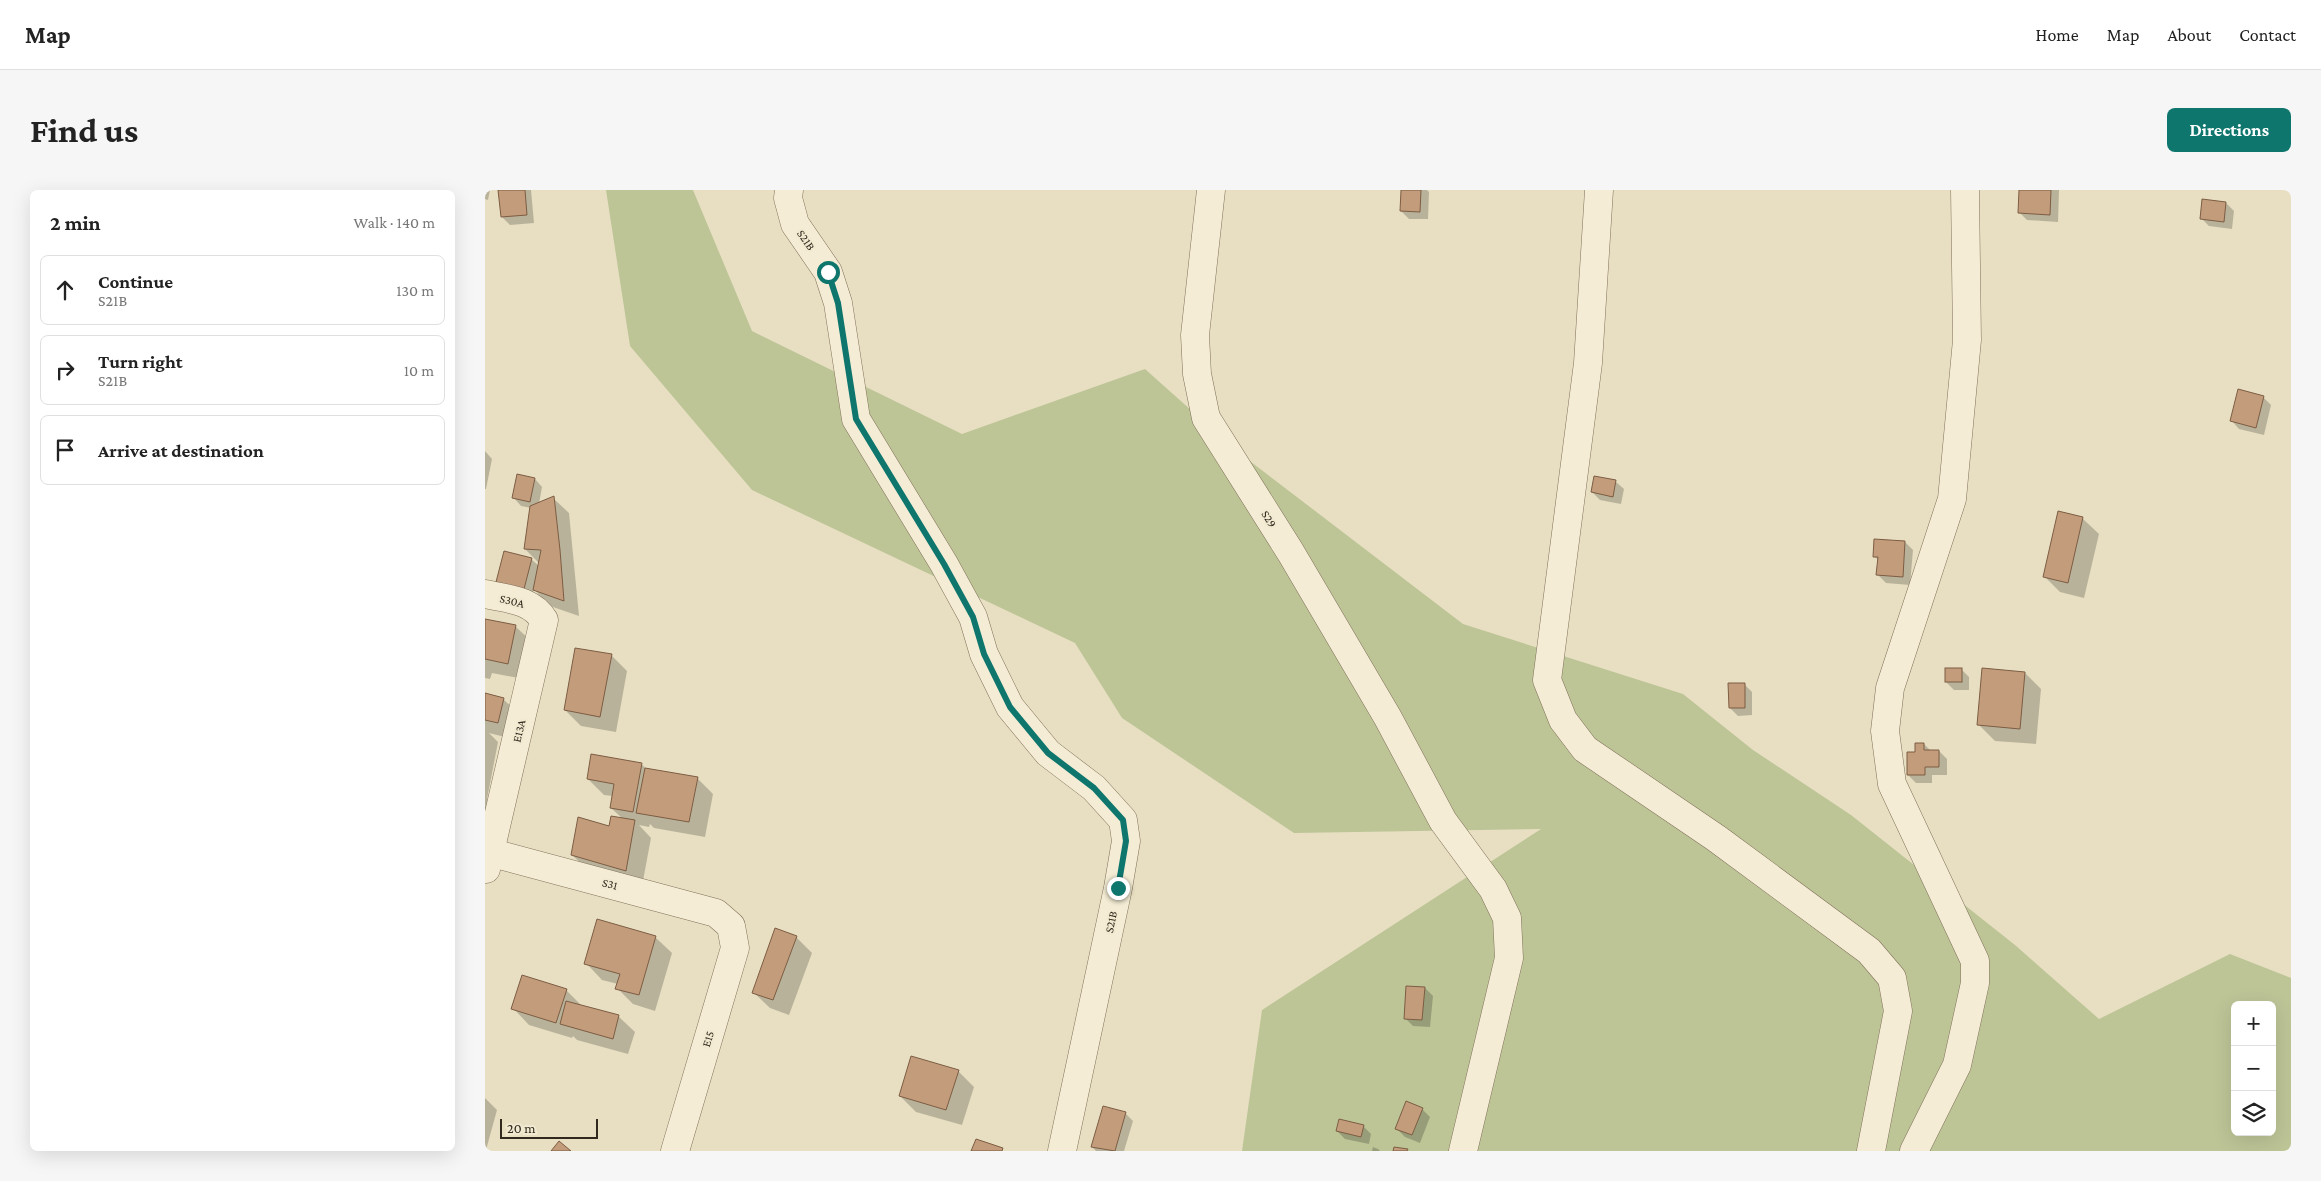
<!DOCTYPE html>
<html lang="en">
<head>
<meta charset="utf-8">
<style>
	:root { --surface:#fff; --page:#f6f6f6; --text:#222; --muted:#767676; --line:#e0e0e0; --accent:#0f766e }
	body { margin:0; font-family:"Crimson Pro",serif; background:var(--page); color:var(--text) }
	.controls { position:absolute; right:15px; bottom:15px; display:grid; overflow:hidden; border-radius:8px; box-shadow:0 5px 20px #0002 }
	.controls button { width:45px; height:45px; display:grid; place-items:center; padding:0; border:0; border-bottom:1px solid var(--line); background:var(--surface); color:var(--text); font:25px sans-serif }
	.scale { position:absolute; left:15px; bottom:12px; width:98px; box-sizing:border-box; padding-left:5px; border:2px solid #31281e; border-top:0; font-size:14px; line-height:18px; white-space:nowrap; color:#31281e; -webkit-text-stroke:4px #f1e9d0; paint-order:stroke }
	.stop { position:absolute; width:15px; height:15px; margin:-11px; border:4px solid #0f766e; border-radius:50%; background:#fff }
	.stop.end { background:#0f766e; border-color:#fff; box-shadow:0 1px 5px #0008 }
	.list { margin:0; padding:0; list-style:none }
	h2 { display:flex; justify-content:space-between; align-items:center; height:65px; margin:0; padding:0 20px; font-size:21px }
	h2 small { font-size:16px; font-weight:400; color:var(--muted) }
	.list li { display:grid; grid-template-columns:32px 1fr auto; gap:15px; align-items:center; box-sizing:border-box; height:70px; margin:0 10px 10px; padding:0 10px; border:1px solid var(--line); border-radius:8px }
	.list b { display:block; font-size:19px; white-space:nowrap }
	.list p { margin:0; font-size:16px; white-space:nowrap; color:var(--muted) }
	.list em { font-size:16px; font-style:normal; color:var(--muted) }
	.icon { flex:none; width:28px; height:28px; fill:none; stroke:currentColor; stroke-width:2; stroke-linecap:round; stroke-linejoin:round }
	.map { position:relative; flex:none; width:1806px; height:961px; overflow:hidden; border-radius:8px }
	header { display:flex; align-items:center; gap:30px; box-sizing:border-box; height:70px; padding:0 25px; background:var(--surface); border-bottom:1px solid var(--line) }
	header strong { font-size:24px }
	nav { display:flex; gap:28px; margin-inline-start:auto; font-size:18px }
	.intro { display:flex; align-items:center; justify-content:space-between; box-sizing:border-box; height:120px; padding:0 30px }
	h1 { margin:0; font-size:35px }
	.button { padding:12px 22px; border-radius:8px; background:var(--accent); color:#fff; font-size:18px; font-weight:700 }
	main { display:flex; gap:30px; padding:0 30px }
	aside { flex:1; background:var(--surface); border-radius:8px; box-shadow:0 5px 20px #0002 }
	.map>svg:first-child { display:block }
	.green { fill:#bdc597; fill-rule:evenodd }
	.shadow { fill:#0003 }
	.building { fill:#c39c7b; stroke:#7c5d43 }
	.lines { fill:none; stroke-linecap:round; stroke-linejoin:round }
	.street-casing { stroke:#80705b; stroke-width:29 }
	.street { stroke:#f4ecd4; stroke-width:28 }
	.route { stroke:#0f766e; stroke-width:6 }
	.labels { text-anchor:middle; stroke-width:4; stroke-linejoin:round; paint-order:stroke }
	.street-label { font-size:12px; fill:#31281e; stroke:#f1e9d0 }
</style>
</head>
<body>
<header>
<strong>Map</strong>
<nav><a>Home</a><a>Map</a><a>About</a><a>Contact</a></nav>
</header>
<div class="intro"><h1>Find us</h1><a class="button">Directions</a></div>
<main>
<aside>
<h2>2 min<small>Walk · 140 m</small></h2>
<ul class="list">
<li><svg class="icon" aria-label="ahead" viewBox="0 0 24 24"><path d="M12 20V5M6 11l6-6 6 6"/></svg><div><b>Continue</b><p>S21B</p></div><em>130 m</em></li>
<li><svg class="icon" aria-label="right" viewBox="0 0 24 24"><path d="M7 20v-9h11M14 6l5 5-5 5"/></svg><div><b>Turn right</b><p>S21B</p></div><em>10 m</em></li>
<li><svg class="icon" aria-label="arrive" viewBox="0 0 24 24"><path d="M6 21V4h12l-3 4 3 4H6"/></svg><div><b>Arrive at destination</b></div></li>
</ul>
</aside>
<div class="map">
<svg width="1806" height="961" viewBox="0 0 1806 961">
	<rect width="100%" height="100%" fill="#e8dfc2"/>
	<path class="green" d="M121 0H208L267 141 477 244 660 179 753 262 978 434 1198 504 1268 560 1366 625 1530 755 1614 829 1745 764 1806 788V961H757L777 820 1056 639 809 643 637 528 590 453 267 300 145 156ZM1750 815H1787V942H1750Z"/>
	<g class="shadow">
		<path d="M0 0H5L3 10 0 9Z"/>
		<path d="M15 0H46L49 33 25 35 17 27Z"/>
		<path d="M917 0H942L944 2 943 29H924L916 21Z"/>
		<path d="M1535 0H1574L1573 32 1542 30 1534 22Z"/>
		<path d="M1741 13 1749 21 1747 39 1724 36 1716 28Z"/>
		<path d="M1778 207 1786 215 1779 245 1754 239 1747 231Z"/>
		<path d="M0 261 7 269 1 299H0Z"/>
		<path d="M1110 288 1131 292 1139 299 1136 314 1115 310 1107 302Z"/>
		<path d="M50 289 57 297 54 314 68 308 84 323 94 426 65 416 49 399 47 406 21 400 13 392 46 369 54 376V373L40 359 46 318 36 316 29 308Z"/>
		<path d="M1597 328 1614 344 1599 408 1575 402 1559 386Z"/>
		<path d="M1420 352 1428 360 1425 395 1401 393 1393 385 1394 371 1389 366Z"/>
		<path d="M0 430 30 436 47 452 39 489 7 483 5 489 0 488Z"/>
		<path d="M126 465 142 481 131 542 96 536 80 520Z"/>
		<path d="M1477 480 1484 487V500H1469L1461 492Z"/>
		<path d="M1540 483 1556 499 1551 554 1510 551 1494 535Z"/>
		<path d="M1259 494 1267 502V525L1253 526 1245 518Z"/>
		<path d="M0 504 18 509 35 525 28 549 4 543 13 552 2 609 17 623 0 654Z"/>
		<path d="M1439 554 1446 561H1454L1462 569V585H1447V593H1431L1423 585 1431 563Z"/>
		<path d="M156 574 162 579 212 588 228 604 220 647 169 638 165 634 164 637 154 635 166 648 157 696 104 681 87 665 138 629 126 618 128 606 119 605 103 589Z"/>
		<path d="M170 747 187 763 170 821 148 814 132 798 133 794 117 790 101 773Z"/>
		<path d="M311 747 327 763 304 825 285 818 268 802Z"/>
		<path d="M940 798 948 806 945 837 928 836 920 828Z"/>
		<path d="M81 800 97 816 133 826 150 842 143 864 92 850 88 846 87 848 44 835 28 818Z"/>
		<path d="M473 881 489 897 477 935 431 922 415 906Z"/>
		<path d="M0 908 12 920 1 960H0Z"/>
		<path d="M937 919 945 927 935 953 920 947 912 939Z"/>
		<path d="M640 923 648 931 639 961H611L607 957Z"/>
		<path d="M878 936 886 944 884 954 860 949 852 941Z"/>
		<path d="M888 957 893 959 895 961H887Z"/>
	</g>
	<g class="building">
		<path d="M13 0H40L42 25 16 27Z"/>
		<path d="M916 0H936L935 22 915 21Z"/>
		<path d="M1534 0H1566L1565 25 1533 23Z"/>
		<path d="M1717 9 1741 12 1739 32 1715 29Z"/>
		<path d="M1753 199 1779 206 1771 238 1745 231Z"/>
		<path d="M32 284 50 288 45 312 27 308Z"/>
		<path d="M1109 286 1131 290 1128 307 1106 302Z"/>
		<path d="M69 306 75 360 79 411 48 400 56 360 39 359 45 316Z"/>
		<path d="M1573 321 1598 327 1583 393 1558 387Z"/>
		<path d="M1389 349 1420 351 1418 387 1391 385 1393 367H1388Z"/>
		<path d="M19 361 47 368 39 399 11 392Z"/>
		<path d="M0 429 31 435 23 474 0 469Z"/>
		<path d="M90 458 127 464 115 527 79 520Z"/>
		<rect x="1460" y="478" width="17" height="14"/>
		<path d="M1497 478 1540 482 1535 539 1492 535Z"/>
		<path d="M1243 493H1260V518H1244Z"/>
		<path d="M0 503 19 508 13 533 0 530Z"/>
		<path d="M1430 553H1439V560H1454V577H1440V585H1422V562H1430Z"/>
		<path d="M106 564 157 573 148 622 125 618 129 594 102 589Z"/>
		<path d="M160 578 213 587 204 632 151 623Z"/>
		<path d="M126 626 150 630 141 681 86 665 93 627 124 636Z"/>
		<path d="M112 729 171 746 154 805 130 799 135 784 99 774Z"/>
		<path d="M290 738 312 746 288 810 267 803Z"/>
		<path d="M37 785 82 799 71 833 26 819Z"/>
		<path d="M921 796 940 797 937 830 919 829Z"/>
		<path d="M81 811 134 825 128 849 75 834Z"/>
		<path d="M426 866 474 880 461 920 414 906Z"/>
		<path d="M921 911 938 918 927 945 910 939Z"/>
		<path d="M618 916 641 922 630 961 606 957Z"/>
		<path d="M854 929 879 935 876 947 851 941Z"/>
		<path d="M491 949 518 958 517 961H486Z"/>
		<path d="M74 951 86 961H66Z"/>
		<path d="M909 957 923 959 922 961H908Z"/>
	</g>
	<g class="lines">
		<g class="street-casing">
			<g id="street">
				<path d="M304 0 303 8 310 34 343 82 353 113 371 229 459 374 488 427 499 464 525 517 563 563 609 598 638 630 641 651 633 698 577 961"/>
				<path d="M726 0 710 145 712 184 721 228 806 363 903 528 958 631 1008 699 1022 728 1024 768 978 961"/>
				<path d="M1114 0 1103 173 1062 490 1078 530 1100 559 1231 648 1384 761 1407 788 1413 821 1386 961"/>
				<path d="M0 404C22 409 46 409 59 430L1 679"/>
				<path d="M0 661 231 723 246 736 250 758 190 961"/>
				<path d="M1429 961 1472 875 1490 793V771L1407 594 1400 541 1405 498 1467 309 1482 150 1480 0"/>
			</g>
		</g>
		<use href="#street" class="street"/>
	</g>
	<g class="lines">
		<path class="route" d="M343 82 353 113 371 229 459 374 488 427 499 464 525 517 563 563 609 598 638 630 641 651 633 698"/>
	</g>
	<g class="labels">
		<g class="street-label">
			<text transform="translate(321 50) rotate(56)" y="4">S21B</text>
			<text transform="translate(784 329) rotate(58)" y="4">S29</text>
			<text transform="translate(27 411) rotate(14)" y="4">S30A</text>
			<text transform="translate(34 541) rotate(-77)" y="4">E13A</text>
			<text transform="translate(125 694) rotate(15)" y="4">S31</text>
			<text transform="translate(626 732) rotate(-78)" y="4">S21B</text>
			<text transform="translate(223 849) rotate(-74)" y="4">E15</text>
		</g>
	</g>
</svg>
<div class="controls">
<button>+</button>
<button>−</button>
<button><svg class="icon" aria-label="layers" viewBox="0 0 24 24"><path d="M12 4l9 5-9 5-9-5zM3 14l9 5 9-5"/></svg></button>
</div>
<div class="scale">20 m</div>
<div class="stop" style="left:343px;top:82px"></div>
<div class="stop end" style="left:633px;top:698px"></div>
</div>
</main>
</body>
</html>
